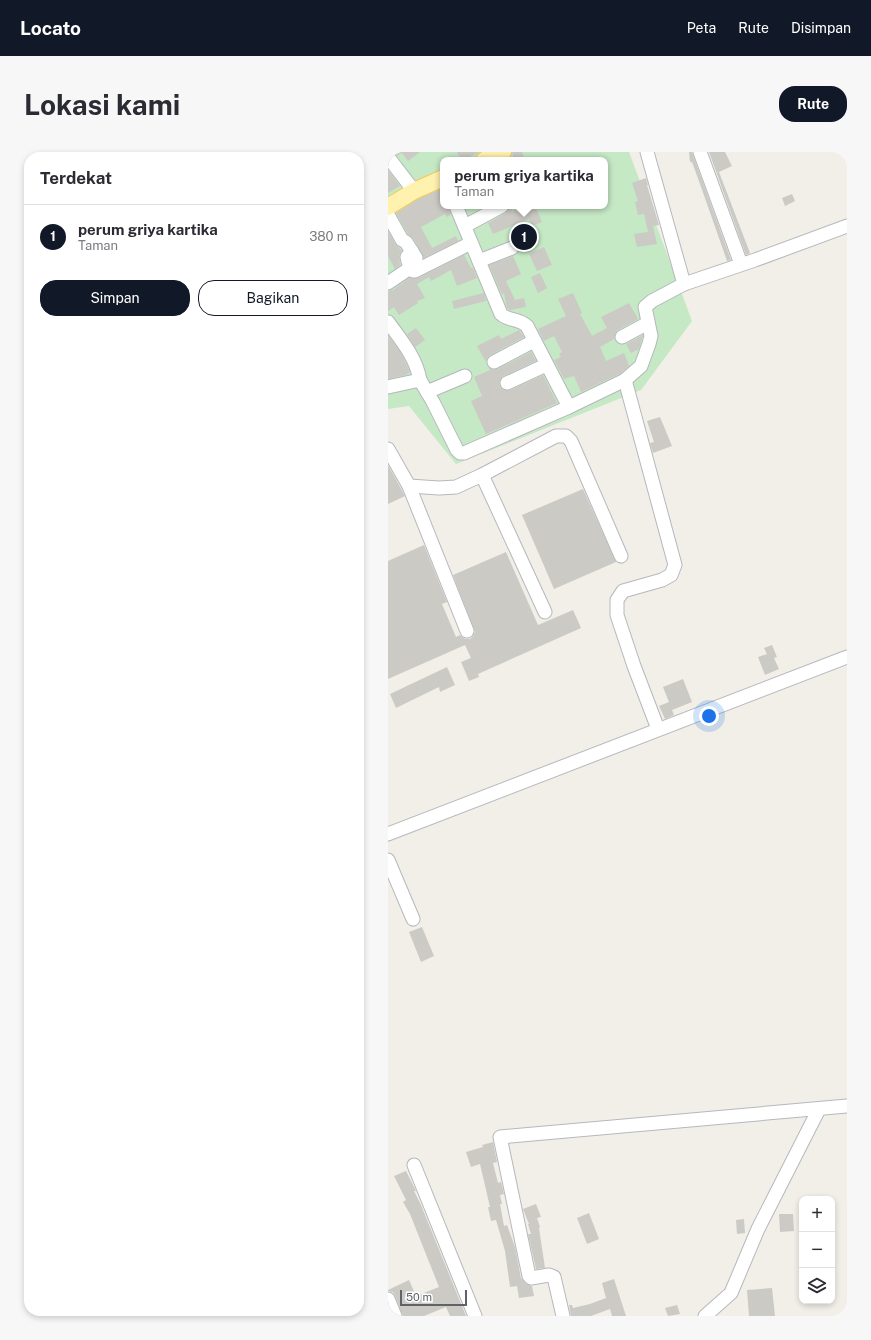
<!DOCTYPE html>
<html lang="id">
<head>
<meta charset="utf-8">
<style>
	:root { --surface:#fff; --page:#f7f7f7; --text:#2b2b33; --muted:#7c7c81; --line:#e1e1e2; --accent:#111827 }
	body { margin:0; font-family:"Public Sans",sans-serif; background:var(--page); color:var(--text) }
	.controls { position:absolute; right:12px; bottom:12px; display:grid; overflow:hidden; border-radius:8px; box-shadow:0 2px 6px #0003 }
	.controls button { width:36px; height:36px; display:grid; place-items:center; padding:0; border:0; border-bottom:1px solid var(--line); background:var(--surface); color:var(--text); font:20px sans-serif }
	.scale { position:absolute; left:12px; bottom:10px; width:67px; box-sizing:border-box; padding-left:4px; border:2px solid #5f6368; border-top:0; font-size:11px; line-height:14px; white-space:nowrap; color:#5f6368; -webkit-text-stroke:3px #fff; paint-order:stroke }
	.you { position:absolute; left:321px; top:564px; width:14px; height:14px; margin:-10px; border:3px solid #fff; border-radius:50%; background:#1a73e8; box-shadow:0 0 0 6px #1a73e833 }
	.badge { display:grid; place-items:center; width:26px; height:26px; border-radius:50%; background:var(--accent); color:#fff; font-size:13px; font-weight:700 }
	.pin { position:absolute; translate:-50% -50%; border:2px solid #fff; box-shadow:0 1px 4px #0006 }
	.popup { position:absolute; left:52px; top:5px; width:168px; height:52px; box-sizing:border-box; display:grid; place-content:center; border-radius:8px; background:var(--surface); filter:drop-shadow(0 1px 3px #0005); font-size:13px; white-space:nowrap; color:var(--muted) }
	.popup b { font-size:15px; color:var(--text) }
	.popup::after { content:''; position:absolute; left:50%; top:100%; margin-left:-8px; border:8px solid transparent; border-top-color:var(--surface) }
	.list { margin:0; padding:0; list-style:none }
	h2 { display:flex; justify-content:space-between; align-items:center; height:52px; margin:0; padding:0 16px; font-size:17px }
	h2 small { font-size:13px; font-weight:400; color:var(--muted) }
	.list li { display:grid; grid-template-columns:26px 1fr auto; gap:12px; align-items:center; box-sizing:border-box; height:64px; padding:0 16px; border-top:1px solid var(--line) }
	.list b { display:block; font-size:15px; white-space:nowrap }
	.list p { margin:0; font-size:13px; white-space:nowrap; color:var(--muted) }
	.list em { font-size:13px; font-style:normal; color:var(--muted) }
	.actions { display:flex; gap:8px; padding:12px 16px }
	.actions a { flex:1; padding:9px 0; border:1px solid var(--accent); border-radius:16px; text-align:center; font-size:14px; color:var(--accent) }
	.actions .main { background:var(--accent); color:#fff }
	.icon { flex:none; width:22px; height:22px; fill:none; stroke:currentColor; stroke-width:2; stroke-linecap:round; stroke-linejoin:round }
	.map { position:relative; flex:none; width:459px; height:1164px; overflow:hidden; border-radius:16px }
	header { display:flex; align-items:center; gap:24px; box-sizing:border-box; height:56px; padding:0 20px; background:var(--accent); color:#fff }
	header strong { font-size:19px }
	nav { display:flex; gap:22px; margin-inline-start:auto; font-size:14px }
	.intro { display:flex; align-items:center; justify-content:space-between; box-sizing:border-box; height:96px; padding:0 24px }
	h1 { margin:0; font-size:28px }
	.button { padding:10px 18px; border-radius:16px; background:var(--accent); color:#fff; font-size:14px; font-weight:700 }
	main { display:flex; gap:24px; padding:0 24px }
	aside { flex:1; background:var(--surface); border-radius:16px; box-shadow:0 2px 6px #0003 }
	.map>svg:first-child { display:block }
	.green { fill:#c5e8c5; fill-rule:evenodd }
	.building { fill:#cccac5 }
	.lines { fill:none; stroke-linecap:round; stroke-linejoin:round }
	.minor-casing { stroke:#b5b8bc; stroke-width:15 }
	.major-casing { stroke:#f2c960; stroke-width:18 }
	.minor { stroke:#fff; stroke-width:13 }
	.major { stroke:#fff2af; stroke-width:16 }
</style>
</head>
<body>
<header>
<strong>Locato</strong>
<nav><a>Peta</a><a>Rute</a><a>Disimpan</a></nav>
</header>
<div class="intro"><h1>Lokasi kami</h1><a class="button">Rute</a></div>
<main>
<aside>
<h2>Terdekat<small></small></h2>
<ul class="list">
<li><span class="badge">1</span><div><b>perum griya kartika</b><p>Taman</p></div><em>380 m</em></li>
</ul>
<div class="actions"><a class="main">Simpan</a><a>Bagikan</a></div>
</aside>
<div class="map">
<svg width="459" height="1164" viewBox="0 0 459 1164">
	<rect width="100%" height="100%" fill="#f1efe8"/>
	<path class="green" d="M0 0H241L304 169 253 238 68 312 21 254 0 257ZM55 8H217V54H55Z"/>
	<g class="building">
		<path d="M6 0H32L20 9 14 1 9 4Z"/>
		<path d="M69 0H91L76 8H73Z"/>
		<path d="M124 0H134L137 8H126Z"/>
		<path d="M301 0H304L343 108 339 109 312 32 304 10H302Z"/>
		<path d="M321 0H337L344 14 331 20 362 101 358 103Z"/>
		<path d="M0 18 12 34 0 41Z"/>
		<path d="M258 26 260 33H259L271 73 265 74 269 92 249 95 246 82 260 80 256 62 250 63 247 50 250 49 244 31Z"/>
		<path d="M55 36V54H60L63 62 59 65 57 62 33 75 44 96 68 84 70 89 36 106 31 96 25 86 20 82 8 61 30 47Z"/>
		<path d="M404 42 407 49 397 54 394 46Z"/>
		<path d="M135 54H147L154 70 144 74 141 67 105 82 100 71 118 61 121 57 123 56 124 59Z"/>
		<path d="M0 79 7 92 14 99 11 103 12 113 7 117 0 104Z"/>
		<path d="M156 95 164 113 149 119 141 102Z"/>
		<path d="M76 103 83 116H85L89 126 69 134 63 118 43 129 41 125 29 132 37 146 29 149 30 151 11 163 6 155 0 159V139L5 138 21 126H31Z"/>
		<path d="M125 104 133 122 118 129 127 148 136 146 138 155 122 158 119 156 116 141 114 143 101 113Z"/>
		<path d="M152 121 159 136 150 141 143 125Z"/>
		<path d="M96 141 98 149 66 157 64 149Z"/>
		<path d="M185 141 194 161 192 162 204 184 219 176 213 165 241 151 250 167 230 178 227 181 226 187 212 195 218 209 236 201 241 214 233 221 193 240 186 224 176 227 166 208 173 205 171 202 174 200 166 184 156 189 150 177 178 164 170 147Z"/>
		<path d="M28 176 37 188 27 195 19 182Z"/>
		<path d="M131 178 136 185 102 203 99 206 98 210 89 194 111 183 113 187Z"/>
		<path d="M0 183 13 201 22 220 18 223 0 227Z"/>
		<path d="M255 183 251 197 243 201 238 192Z"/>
		<path d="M143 200 148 209 115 224 111 230 112 235 115 238H122L155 223 169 251 98 282 83 249 94 244 86 225 102 218 101 216 105 218 110 217Z"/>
		<path d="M272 265 284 294 265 301 262 291 266 290 259 269Z"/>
		<path d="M0 313 17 344 0 352Z"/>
		<path d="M195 337 228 410 166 437 134 363Z"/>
		<path d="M36 393 59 450 54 452 68 485 72 483 77 487H82L85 484 87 480 65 423 118 400 150 473 185 458 193 476 90 522 91 525 81 529 73 510 83 506 77 493 0 527V409Z"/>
		<path d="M384 493 389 505 386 506 391 517 377 523 370 505 379 502 376 496Z"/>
		<path d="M59 515 67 533 52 540 51 535 8 556 2 542Z"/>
		<path d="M295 527 304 550 284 558 286 563 277 567 271 554 281 550 275 535Z"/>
		<path d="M34 775 46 804 33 810 21 780Z"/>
		<path d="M105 990 109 1010 105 1011 110 1031 113 1030 116 1042 112 1043 114 1052H112L116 1074 119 1073 127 1095 133 1126 138 1132 144 1134 146 1144 131 1146 129 1134 122 1135 117 1099 108 1068 103 1069 100 1055H102L92 1012 83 1015 78 1000 95 995 94 993Z"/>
		<path d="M18 1019 28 1039H26L33 1053 78 1164H62L58 1155 36 1164H15L7 1144 5 1140 0 1139V1138L21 1128 28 1144 51 1135 22 1062 15 1050 18 1048 6 1024Z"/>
		<path d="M148 1052 153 1065 149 1066 152 1075 151 1076 157 1116 148 1117 140 1082H143L140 1072H141L135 1057Z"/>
		<path d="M201 1061 211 1087 199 1092 189 1066Z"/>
		<path d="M391 1062H405L406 1079 392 1080Z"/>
		<path d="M356 1067 357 1081 349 1082 348 1068Z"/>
		<path d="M226 1127 238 1164H224L222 1157 203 1164H183L181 1153H184L185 1156 202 1152 218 1146 214 1131Z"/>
		<path d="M384 1136 387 1164H361L359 1138Z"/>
		<path d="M289 1153 292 1162 280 1164 277 1156Z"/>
	</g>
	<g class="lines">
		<g class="minor-casing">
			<g id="minor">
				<path d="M312 0 353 112"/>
				<path d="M0 5 26 39"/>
				<path d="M68 54 113 162C120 169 130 166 139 174L181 255"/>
				<path d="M0 63 14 88 18 90 28 106"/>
				<path d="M77 74 114 54"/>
				<path d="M24 99 19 105C20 111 21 115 25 119H27L83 91"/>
				<path d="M91 109 124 96"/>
				<path d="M0 131 22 116"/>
				<path d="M296 132 367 108 459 74"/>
				<path d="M0 170C13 188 28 205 32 228"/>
				<path d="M234 185 260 171"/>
				<path d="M106 210 146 189"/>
				<path d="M237 228 287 413 283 423 274 428 235 439 229 448V463L246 514 270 577"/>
				<path d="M119 231 158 213"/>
				<path d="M0 235 32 228 45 250 69 298 72 301H76L181 255 237 228 253 214 261 192 263 184 257 155 264 149 296 132 259 0"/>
				<path d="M39 240 77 224"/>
				<path d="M0 297 21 334 79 479"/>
				<path d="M94 323 157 460"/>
				<path d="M21 334 51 336 68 335 94 323 168 284H178L183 289 233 404"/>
				<path d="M0 682 459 505"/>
				<path d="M0 708 25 767"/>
				<path d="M26 1013 87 1164"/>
				<path d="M0 1147 7 1164"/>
				<path d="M175 1164 166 1125 161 1123 143 1126 141 1124 112 985 459 954"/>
				<path d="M317 1164 343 1141 370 1077 431 957"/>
			</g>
		</g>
		<g class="major-casing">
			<g id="major">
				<path d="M96 8 115 0"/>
				<path d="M0 55 26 39 55 26"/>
			</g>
		</g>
		<use href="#minor" class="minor"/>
		<use href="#major" class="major"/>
	</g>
</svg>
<div class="controls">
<button>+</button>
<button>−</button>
<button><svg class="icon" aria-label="layers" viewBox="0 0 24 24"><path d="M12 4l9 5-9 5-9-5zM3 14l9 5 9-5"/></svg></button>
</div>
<div class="scale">50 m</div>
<div class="you"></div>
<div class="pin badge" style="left:136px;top:85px">1</div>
<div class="popup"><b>perum griya kartika</b>Taman</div>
</div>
</main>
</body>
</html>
